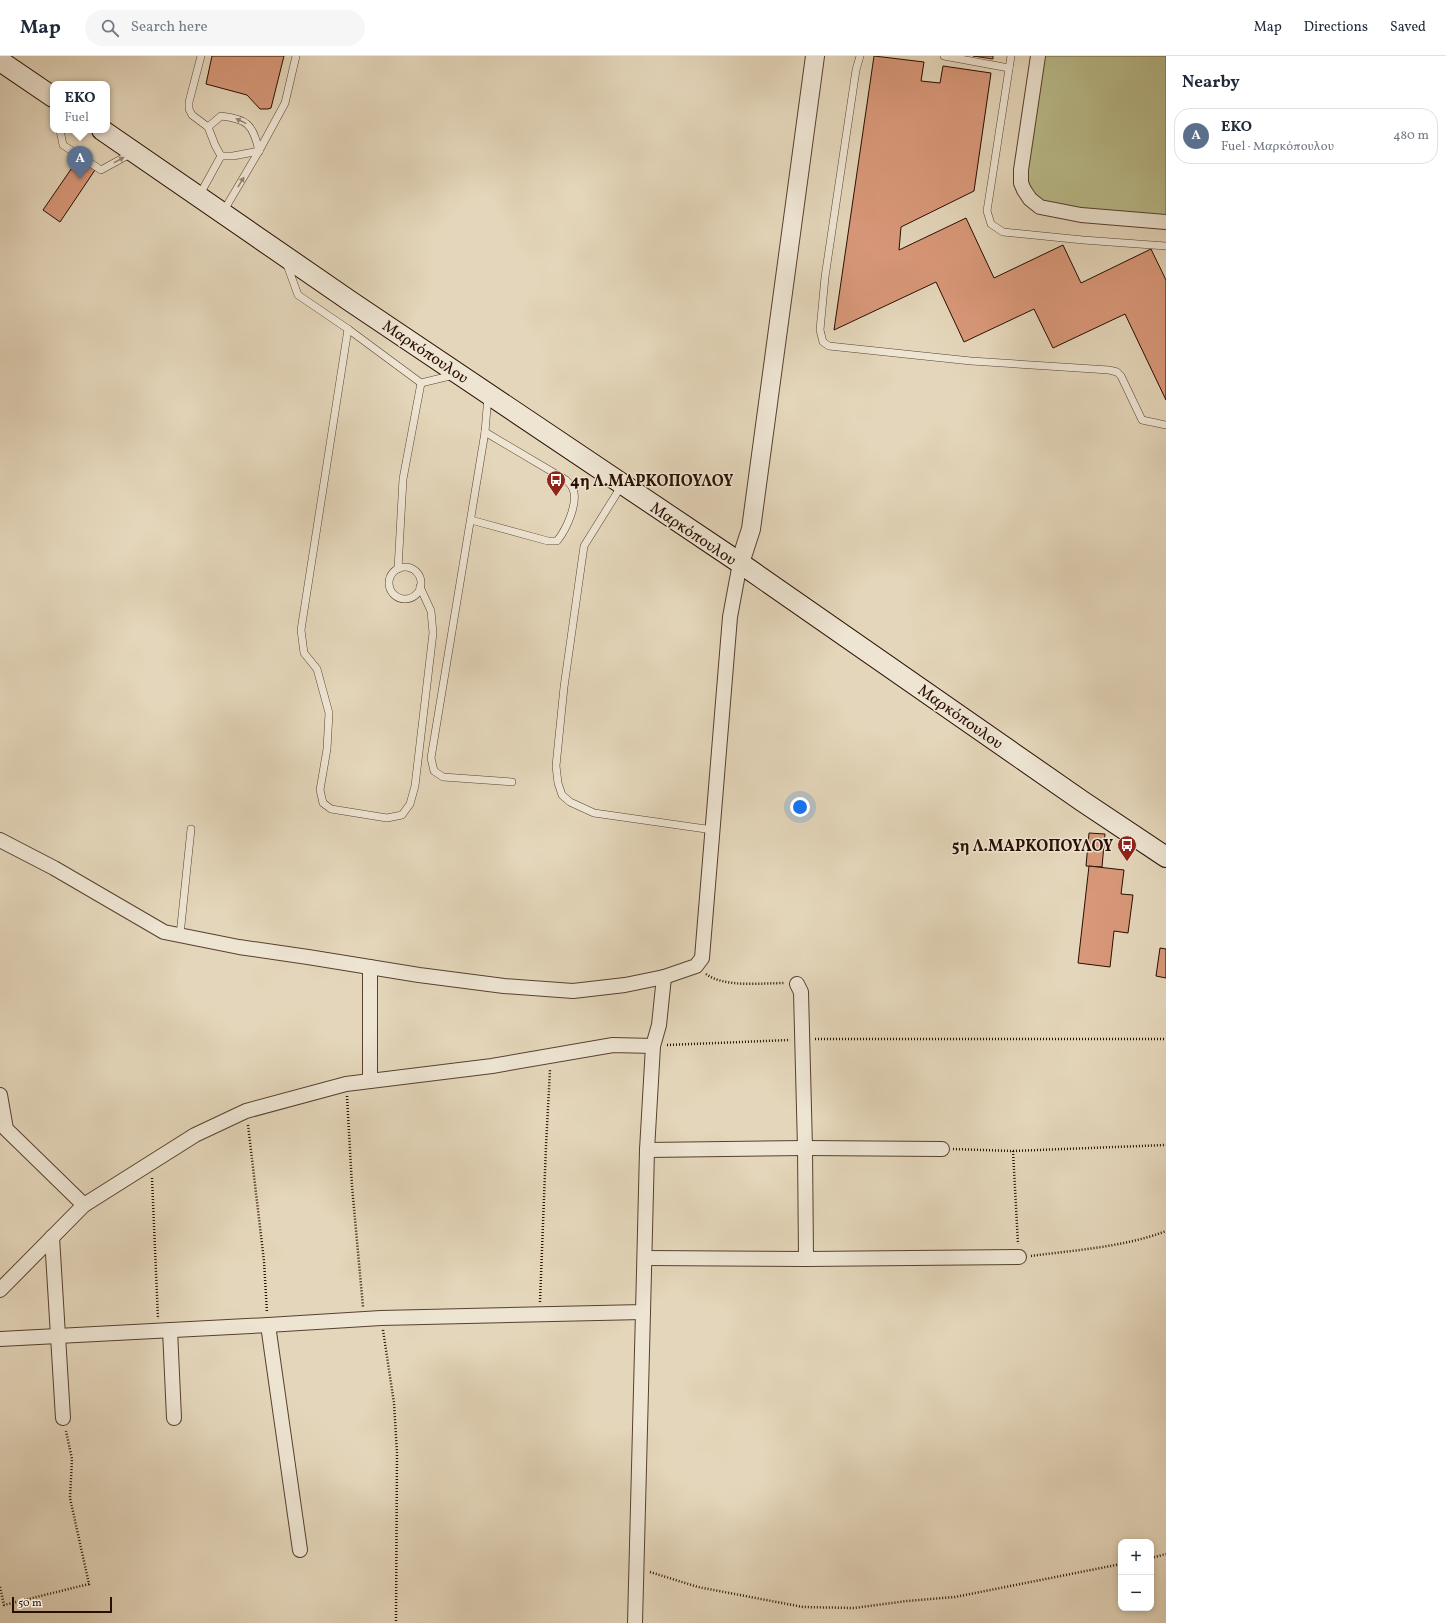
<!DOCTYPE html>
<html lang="en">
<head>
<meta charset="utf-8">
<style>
	:root { --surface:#fff; --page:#f6f6f7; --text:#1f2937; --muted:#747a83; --line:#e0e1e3; --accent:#0b8043 }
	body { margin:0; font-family:Vollkorn,serif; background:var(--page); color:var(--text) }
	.controls { position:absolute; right:12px; bottom:12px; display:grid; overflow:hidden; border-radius:8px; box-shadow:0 2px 6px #0003 }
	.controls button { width:36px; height:36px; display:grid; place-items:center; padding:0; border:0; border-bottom:1px solid var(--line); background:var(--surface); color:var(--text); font:20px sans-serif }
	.scale { position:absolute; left:12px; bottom:10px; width:100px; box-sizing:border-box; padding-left:4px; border:2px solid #2a0e00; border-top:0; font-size:11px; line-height:14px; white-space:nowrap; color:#2a0e00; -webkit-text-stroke:3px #ede4d2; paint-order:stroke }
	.you { position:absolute; left:800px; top:751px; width:14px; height:14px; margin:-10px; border:3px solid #fff; border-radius:50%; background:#1a73e8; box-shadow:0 0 0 6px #1a73e833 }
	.badge { display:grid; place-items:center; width:26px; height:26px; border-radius:50%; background:var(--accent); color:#fff; font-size:13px; font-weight:700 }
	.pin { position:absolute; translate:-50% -33px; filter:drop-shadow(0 1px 2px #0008) }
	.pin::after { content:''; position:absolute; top:21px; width:14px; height:12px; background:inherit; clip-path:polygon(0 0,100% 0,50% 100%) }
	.popup { position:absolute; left:50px; top:25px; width:60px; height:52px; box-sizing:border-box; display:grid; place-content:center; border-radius:8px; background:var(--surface); filter:drop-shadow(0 1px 3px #0005); font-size:13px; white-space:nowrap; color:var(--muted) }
	.popup b { font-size:15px; color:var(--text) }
	.popup::after { content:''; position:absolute; left:50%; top:100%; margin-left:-8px; border:8px solid transparent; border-top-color:var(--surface) }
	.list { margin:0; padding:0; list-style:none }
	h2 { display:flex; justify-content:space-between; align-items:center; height:52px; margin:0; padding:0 16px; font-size:17px }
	h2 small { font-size:13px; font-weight:400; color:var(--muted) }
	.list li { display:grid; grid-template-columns:26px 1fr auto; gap:12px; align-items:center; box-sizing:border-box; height:56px; margin:0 8px 8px; padding:0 8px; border:1px solid var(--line); border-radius:16px }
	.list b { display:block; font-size:15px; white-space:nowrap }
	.list p { margin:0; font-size:13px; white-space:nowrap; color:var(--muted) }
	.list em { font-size:13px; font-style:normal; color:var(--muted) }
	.icon { flex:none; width:22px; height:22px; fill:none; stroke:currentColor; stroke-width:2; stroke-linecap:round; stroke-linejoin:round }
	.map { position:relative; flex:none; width:1166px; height:1567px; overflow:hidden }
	header { display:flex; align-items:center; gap:24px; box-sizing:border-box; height:56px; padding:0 20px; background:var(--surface); border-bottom:1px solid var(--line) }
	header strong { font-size:19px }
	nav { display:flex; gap:22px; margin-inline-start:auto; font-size:14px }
	.search { width:280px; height:36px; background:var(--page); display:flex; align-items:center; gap:10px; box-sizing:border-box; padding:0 14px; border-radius:22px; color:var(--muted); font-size:15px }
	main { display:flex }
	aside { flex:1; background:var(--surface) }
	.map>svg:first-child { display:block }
	.green { fill:#babc8b; stroke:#726546 }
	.building { fill:#d89879; stroke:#2a0e00 }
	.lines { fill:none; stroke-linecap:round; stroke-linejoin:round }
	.service-casing { stroke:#58402e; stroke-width:8 }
	.minor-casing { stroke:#58402e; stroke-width:16 }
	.tertiary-casing { stroke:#58402e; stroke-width:20 }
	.secondary-casing { stroke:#2a0e00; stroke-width:22 }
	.path { stroke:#2a0e00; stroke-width:2.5; stroke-dasharray:1 2; stroke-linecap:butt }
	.service { stroke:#ede4d2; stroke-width:7 }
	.minor { stroke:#ede4d2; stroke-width:14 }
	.tertiary { stroke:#ede4d2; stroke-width:18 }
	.secondary { stroke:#ede4d2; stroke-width:20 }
	.oneway { fill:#958474 }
	.labels { text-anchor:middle; stroke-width:3; stroke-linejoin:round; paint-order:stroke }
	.street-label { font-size:16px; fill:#2a0e00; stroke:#ede4d2 }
	.poi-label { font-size:16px; font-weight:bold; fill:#2a0e00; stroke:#ede4d2; text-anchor:start }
</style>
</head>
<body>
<header>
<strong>Map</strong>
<div class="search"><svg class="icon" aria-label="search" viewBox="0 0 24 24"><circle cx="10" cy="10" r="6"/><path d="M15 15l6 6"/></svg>Search here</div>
<nav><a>Map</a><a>Directions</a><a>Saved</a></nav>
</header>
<main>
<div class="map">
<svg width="1166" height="1567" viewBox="0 0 1166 1567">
	<rect width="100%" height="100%" fill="#e4d6ba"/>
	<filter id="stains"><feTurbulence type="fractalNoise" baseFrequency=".005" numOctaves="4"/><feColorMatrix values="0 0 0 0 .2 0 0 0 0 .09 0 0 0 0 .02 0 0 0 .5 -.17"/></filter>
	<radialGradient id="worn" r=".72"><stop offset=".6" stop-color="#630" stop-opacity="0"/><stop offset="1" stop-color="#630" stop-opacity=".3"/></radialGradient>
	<path class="green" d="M1044 0H1166V161L1045 149 1032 139 1025 118Z"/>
	<g class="building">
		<path d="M212 0H284L271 52 268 53H260L247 39 206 28Z"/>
		<path d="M874 0 924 6 921 25 940 27 943 10 991 17 974 135 901 171 899 194 966 162 994 222 1063 189 1081 227 1151 193 1166 224V344L1125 258 1053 292 1034 253 964 286 936 226 834 274Z"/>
		<path d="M973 0H993V3Z"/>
		<path d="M78 103 95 114 60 166 43 154Z"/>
		<path d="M1089 777 1105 778 1102 811 1086 810Z"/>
		<path d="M1089 810 1124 814 1121 838 1133 839 1128 877 1114 875 1110 911 1078 907Z"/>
		<path d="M1160 892 1166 893V922L1156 920Z"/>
	</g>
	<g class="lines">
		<g class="service-casing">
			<g id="service">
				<path d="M201 0 189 46V53L192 59 208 71 215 89 221 100H233L259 95"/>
				<path d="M860 0 856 14 825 221 820 274 823 286 829 290 971 305 1109 314 1117 316 1121 320 1142 364 1166 369"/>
				<path d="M944 0 1009 12"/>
				<path d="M1011 0 987 155 991 168 1003 176 1083 184 1166 190"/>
				<path d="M208 71 221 60C247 63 253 68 259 95"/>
				<path d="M60 74 63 89 101 114 132 97"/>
				<path d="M199 140 221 100"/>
				<path d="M223 156 259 95 285 47 296 0"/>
				<path d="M286 206 298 239 348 273 421 327 454 319"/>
				<path d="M348 273 301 574 304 597 317 613 329 657 327 693 320 734 323 747 331 753 387 762 402 759 410 748 415 730 433 577 431 555 420 531"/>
				<path d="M488 340 485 376 431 702 434 715 443 721 512 726"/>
				<path d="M622 429 584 490 564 631 556 710 558 727 562 739 570 746 594 757 713 774"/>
				<path d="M471 464 548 485H557C566 474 580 445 572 431 571 429 568 426 566 424L485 376"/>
				<circle cx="405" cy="527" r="16"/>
				<path d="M398 513 403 423 421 327"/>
				<path d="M180 879 191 773"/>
			</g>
		</g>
		<g class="minor-casing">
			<g id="minor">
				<path d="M1038 0 1021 114V127L1024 134 1030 143 1040 151 1081 159 1166 166"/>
				<path d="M0 784 54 812 164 876 239 891 308 901 419 919 504 930 573 935 625 929 664 921 696 910 702 902 730 561 740 507"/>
				<path d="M664 921 659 969 653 990 647 1094 805 1092 942 1093"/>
				<path d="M797 928 801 936 805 1092 806 1203 1019 1201"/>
				<path d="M370 1025V911"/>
				<path d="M0 1039 6 1073 84 1149"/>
				<path d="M52 1181 63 1362"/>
				<path d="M645 1202 806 1203"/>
				<path d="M0 1234 84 1149 195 1079 246 1055 346 1028 492 1010 613 989 653 990"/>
				<path d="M268 1269 300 1494"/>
				<path d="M170 1274 174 1362"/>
				<path d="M0 1283 268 1269 381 1262 643 1256 647 1094"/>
				<path d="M635 1567 643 1256"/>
			</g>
		</g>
		<g class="tertiary-casing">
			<path id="tertiary" d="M740 507 751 473 815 0"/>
		</g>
		<g class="secondary-casing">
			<g id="secondary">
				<path d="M0 5 53 41"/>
				<path d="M102 74 350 245 740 507 1082 745 1166 801"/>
			</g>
		</g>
		<g class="path">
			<path d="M706 918C725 932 762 927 785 927"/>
			<path d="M815 983H1166"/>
			<path d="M667 989 790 984"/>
			<path d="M347 1040 352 1130 363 1251"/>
			<path d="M248 1069 264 1205 267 1257"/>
			<path d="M953 1093 1013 1095 1018 1188"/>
			<path d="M1013 1095 1166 1089"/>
			<path d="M152 1122 158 1263"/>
			<path d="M1031 1200C1075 1194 1125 1191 1166 1175"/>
			<path d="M540 1246 546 1090 550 1014"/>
			<path d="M383 1274 394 1347 397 1397 396 1567"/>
			<path d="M1151 1502 1166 1498"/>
			<path d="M650 1516 698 1531 803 1551 854 1552 907 1545 955 1541 1121 1508"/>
			<path d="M0 1531 4 1549 89 1528 70 1442 72 1403 66 1375"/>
		</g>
		<use href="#service" class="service"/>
		<use href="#minor" class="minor"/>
		<use href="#tertiary" class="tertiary"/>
		<use href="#secondary" class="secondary"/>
	</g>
	<defs><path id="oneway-solid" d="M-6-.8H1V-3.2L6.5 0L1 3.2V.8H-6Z"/></defs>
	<g class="oneway">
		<use href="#oneway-solid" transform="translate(241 65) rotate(-154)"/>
		<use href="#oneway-solid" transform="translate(119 104) rotate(-29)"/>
		<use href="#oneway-solid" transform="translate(241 126) rotate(-59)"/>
	</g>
	<defs>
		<g id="bus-pin" transform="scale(1)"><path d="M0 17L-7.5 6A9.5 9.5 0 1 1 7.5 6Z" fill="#8f2418" stroke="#ede4d2"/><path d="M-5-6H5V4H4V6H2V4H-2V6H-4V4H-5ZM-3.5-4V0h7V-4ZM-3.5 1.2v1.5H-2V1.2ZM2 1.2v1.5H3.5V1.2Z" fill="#fff"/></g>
	</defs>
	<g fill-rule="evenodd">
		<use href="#bus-pin" x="556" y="424"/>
		<use href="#bus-pin" x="1127" y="789"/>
	</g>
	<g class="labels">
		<g class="street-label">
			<text transform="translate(426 295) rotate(34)" y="6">Μαρκόπουλου</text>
			<text transform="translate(694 477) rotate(34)" y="6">Μαρκόπουλου</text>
			<text transform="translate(961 660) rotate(35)" y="6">Μαρκόπουλου</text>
		</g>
		<g class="poi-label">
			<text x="570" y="430">4η Λ.ΜΑΡΚΟΠΟΥΛΟΥ</text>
			<text x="1113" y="795" text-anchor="end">5η Λ.ΜΑΡΚΟΠΟΥΛΟΥ</text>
		</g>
	</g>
	<rect width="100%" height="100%" filter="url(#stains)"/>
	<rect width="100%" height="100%" fill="url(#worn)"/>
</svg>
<div class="controls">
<button>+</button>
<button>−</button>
</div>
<div class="scale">50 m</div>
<div class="you"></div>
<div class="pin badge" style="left:80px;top:123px;background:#5c6f8a">A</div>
<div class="popup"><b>EKO</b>Fuel</div>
</div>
<aside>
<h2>Nearby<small></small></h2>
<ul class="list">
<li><span class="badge" style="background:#5c6f8a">A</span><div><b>EKO</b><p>Fuel · Μαρκόπουλου</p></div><em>480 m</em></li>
</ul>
</aside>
</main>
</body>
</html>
